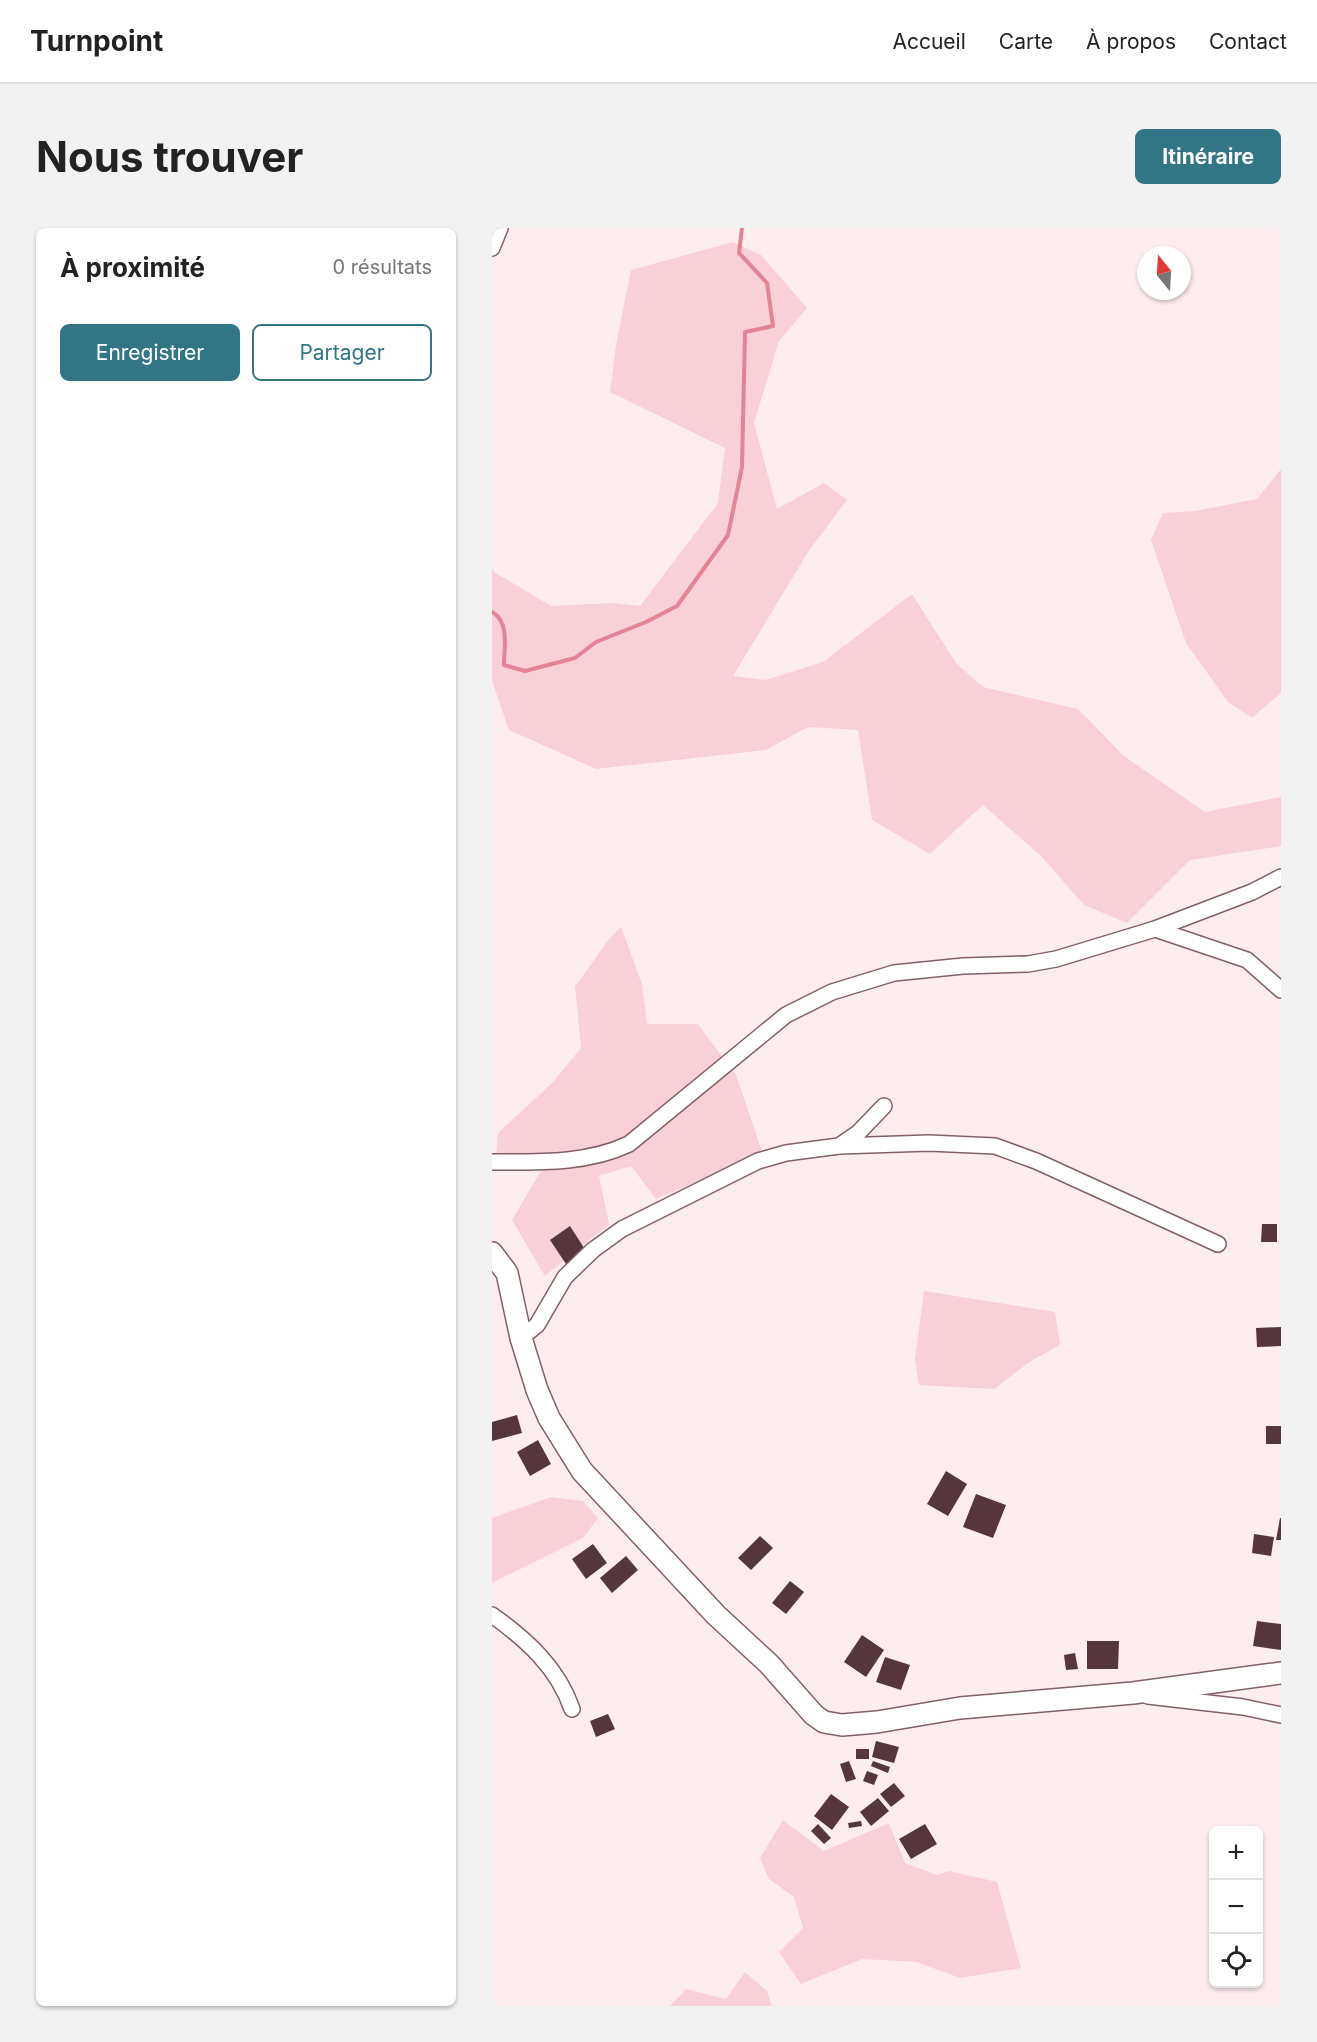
<!DOCTYPE html>
<html lang="fr">
<head>
<meta charset="utf-8">
<style>
	:root { --surface:#fff; --page:#f2f2f2; --text:#222; --muted:#767676; --line:#e0e0e0; --accent:#327586 }
	body { margin:0; font-family:Inter,sans-serif; background:var(--page); color:var(--text) }
	.controls { position:absolute; right:18px; bottom:18px; display:grid; overflow:hidden; border-radius:9px; box-shadow:0 2px 4px #0004 }
	.controls button { width:54px; height:54px; display:grid; place-items:center; padding:0; border:0; border-bottom:2px solid var(--line); background:var(--surface); color:var(--text); font:30px sans-serif }
	.compass { position:absolute; left:645px; top:18px; width:54px; height:54px; border-radius:50%; background:var(--surface); box-shadow:0 2px 4px #0004; rotate:342deg }
	.list { margin:0; padding:0; list-style:none }
	h2 { display:flex; justify-content:space-between; align-items:center; height:78px; margin:0; padding:0 24px; font-size:26px }
	h2 small { font-size:20px; font-weight:400; color:var(--muted) }
	.actions { display:flex; gap:12px; padding:18px 24px }
	.actions a { flex:1; padding:14px 0; border:2px solid var(--accent); border-radius:9px; text-align:center; font-size:21px; color:var(--accent) }
	.actions .main { background:var(--accent); color:#fff }
	.icon { flex:none; width:33px; height:33px; fill:none; stroke:currentColor; stroke-width:2; stroke-linecap:round; stroke-linejoin:round }
	.map { position:relative; flex:none; width:789px; height:1778px; overflow:hidden; border-radius:9px }
	header { display:flex; align-items:center; gap:36px; box-sizing:border-box; height:84px; padding:0 30px; background:var(--surface); border-bottom:2px solid var(--line) }
	header strong { font-size:28px }
	nav { display:flex; gap:33px; margin-inline-start:auto; font-size:21px }
	.intro { display:flex; align-items:center; justify-content:space-between; box-sizing:border-box; height:144px; padding:0 36px }
	h1 { margin:0; font-size:42px }
	.button { padding:15px 27px; border-radius:9px; background:var(--accent); color:#fff; font-size:21px; font-weight:700 }
	main { display:flex; gap:36px; padding:0 36px }
	aside { flex:1; background:var(--surface); border-radius:9px; box-shadow:0 2px 4px #0004 }
	.map>svg:first-child { display:block }
	.green { fill:#f9d0d7 }
	.lines { fill:none; stroke-linecap:round; stroke-linejoin:round }
	.stream { stroke:#e28396; stroke-width:4 }
	.building { fill:#56363c }
	.street-casing { stroke:#836066; stroke-width:18 }
	.secondary-casing { stroke:#836066; stroke-width:24 }
	.street { stroke:#fff; stroke-width:15 }
	.secondary { stroke:#fff; stroke-width:21 }
</style>
</head>
<body>
<header>
<strong>Turnpoint</strong>
<nav><a>Accueil</a><a>Carte</a><a>À propos</a><a>Contact</a></nav>
</header>
<div class="intro"><h1>Nous trouver</h1><a class="button">Itinéraire</a></div>
<main>
<aside>
<h2>À proximité<small>0 résultats</small></h2>
<ul class="list">
</ul>
<div class="actions"><a class="main">Enregistrer</a><a>Partager</a></div>
</aside>
<div class="map">
<svg width="789" height="1778" viewBox="0 0 789 1778">
	<rect width="100%" height="100%" fill="#feedef"/>
	<g class="green">
		<path d="M241 14 269 27 315 80 287 113 262 195 285 281 332 255 355 272 316 324 241 448 274 452 331 434 420 366 464 435 491 459 586 481 632 528 713 584 789 569V618L698 632 635 695 592 677 550 629 491 577 438 626 380 592 366 502 316 499 274 522 104 541 17 502 0 453V340L2 344 59 378 121 375 148 378 226 275 233 220 118 164 124 117 139 42Z"/>
		<path d="M789 241V465L760 490 736 474 694 415 659 312 671 285 703 283 765 271Z"/>
		<path d="M129 699 150 756 155 796H206L244 847 271 926 164 971 139 938 107 948 117 996 53 1048 20 992 59 926 4 928 6 905 61 854 89 820 83 759 117 711Z"/>
		<path d="M432 1063 563 1084 568 1117 539 1133 502 1161 427 1157 423 1131Z"/>
		<path d="M59 1269 91 1273 106 1290 91 1310 0 1355V1290Z"/>
		<path d="M291 1592 332 1623 397 1595 413 1635 445 1647 457 1643 505 1654 529 1740 468 1750 425 1734 370 1731 309 1756 287 1724 311 1700 302 1669 277 1651 268 1630Z"/>
		<path d="M253 1744 275 1763 280 1778H178L194 1761 234 1771Z"/>
	</g>
	<g class="lines">
		<path class="stream" d="M0 384C18 394 12 420 12 437L33 443 83 430 104 414 154 394 185 378 236 307 250 239 253 104 281 98 275 55 247 25 250 0"/>
	</g>
	<g class="building">
		<path d="M770 996H785V1014H769Z"/>
		<path d="M78 998 94 1023 74 1036 58 1012Z"/>
		<path d="M789 1099V1118L765 1119 764 1100Z"/>
		<path d="M25 1187 30 1205 0 1213V1194Z"/>
		<rect x="774" y="1198" width="15" height="18"/>
		<path d="M46 1212 59 1236 38 1248 25 1224Z"/>
		<path d="M454 1243 475 1256 456 1288 435 1276Z"/>
		<path d="M484 1266 514 1277 501 1310 471 1299Z"/>
		<path d="M788 1290H789V1312H784Z"/>
		<path d="M762 1306 782 1309 779 1328 760 1325Z"/>
		<path d="M268 1308 281 1320 259 1342 246 1330Z"/>
		<path d="M101 1316 115 1335 94 1351 80 1331Z"/>
		<path d="M134 1328 146 1342 120 1365 108 1350Z"/>
		<path d="M298 1353 312 1364 294 1386 280 1375Z"/>
		<path d="M765 1393 789 1396V1422L761 1418Z"/>
		<path d="M370 1407 392 1422 374 1449 352 1434Z"/>
		<path d="M595 1413H627L626 1441H595Z"/>
		<path d="M583 1425 586 1441 574 1442 572 1427Z"/>
		<path d="M393 1429 418 1437 409 1462 384 1454Z"/>
		<path d="M116 1486 123 1501 104 1509 98 1493Z"/>
		<path d="M384 1513 407 1519 402 1535 380 1529Z"/>
		<rect x="364" y="1521" width="13" height="10"/>
		<path d="M357 1533 364 1551 354 1554 348 1536Z"/>
		<path d="M381 1533 398 1539 396 1545 379 1538Z"/>
		<path d="M375 1543 386 1547 382 1557 371 1553Z"/>
		<path d="M402 1555 413 1568 399 1579 388 1566Z"/>
		<path d="M339 1566 357 1579 340 1602 322 1588Z"/>
		<path d="M386 1570 397 1583 379 1598 368 1584Z"/>
		<path d="M369 1593 370 1598 357 1600 356 1595Z"/>
		<path d="M326 1596 339 1610 332 1616 319 1603Z"/>
		<path d="M433 1596 445 1616 419 1631 407 1611Z"/>
	</g>
	<g class="lines">
		<g class="street-casing">
			<g id="street">
				<path d="M0 20 8 0"/>
				<path d="M663 701 755 732 789 762"/>
				<path d="M347 918 437 915 503 918 544 933 726 1016"/>
				<path d="M0 934C46 934 95 936 137 916L294 787 340 764 402 745 471 738 536 736 564 731 663 701 760 664 789 649"/>
				<path d="M29 1110 45 1097 73 1049 101 1022 130 1001 266 933 294 925 347 918 366 905 392 878"/>
				<path d="M0 1387C35 1412 66 1440 80 1481"/>
				<path d="M656 1468 751 1479 789 1487"/>
			</g>
		</g>
		<g class="secondary-casing">
			<path id="secondary" d="M0 1025 15 1045 29 1110 45 1162 57 1190 90 1243 224 1387 277 1436 322 1487 332 1494 350 1497 385 1494 468 1480 641 1465 789 1445"/>
		</g>
		<use href="#street" class="street"/>
		<use href="#secondary" class="secondary"/>
	</g>
</svg>
<div class="controls">
<button>+</button>
<button>−</button>
<button><svg class="icon" aria-label="locate" viewBox="0 0 24 24"><circle cx="12" cy="12" r="6"/><path d="M12 2v4M12 18v4M2 12h4M18 12h4"/></svg></button>
</div>
<svg class="compass" viewBox="-18 -18 36 36"><path d="M0-13l5 13h-10z" fill="#e53935"/><path d="M0 13l5-13h-10z" fill="#767676"/></svg>
</div>
</main>
</body>
</html>
